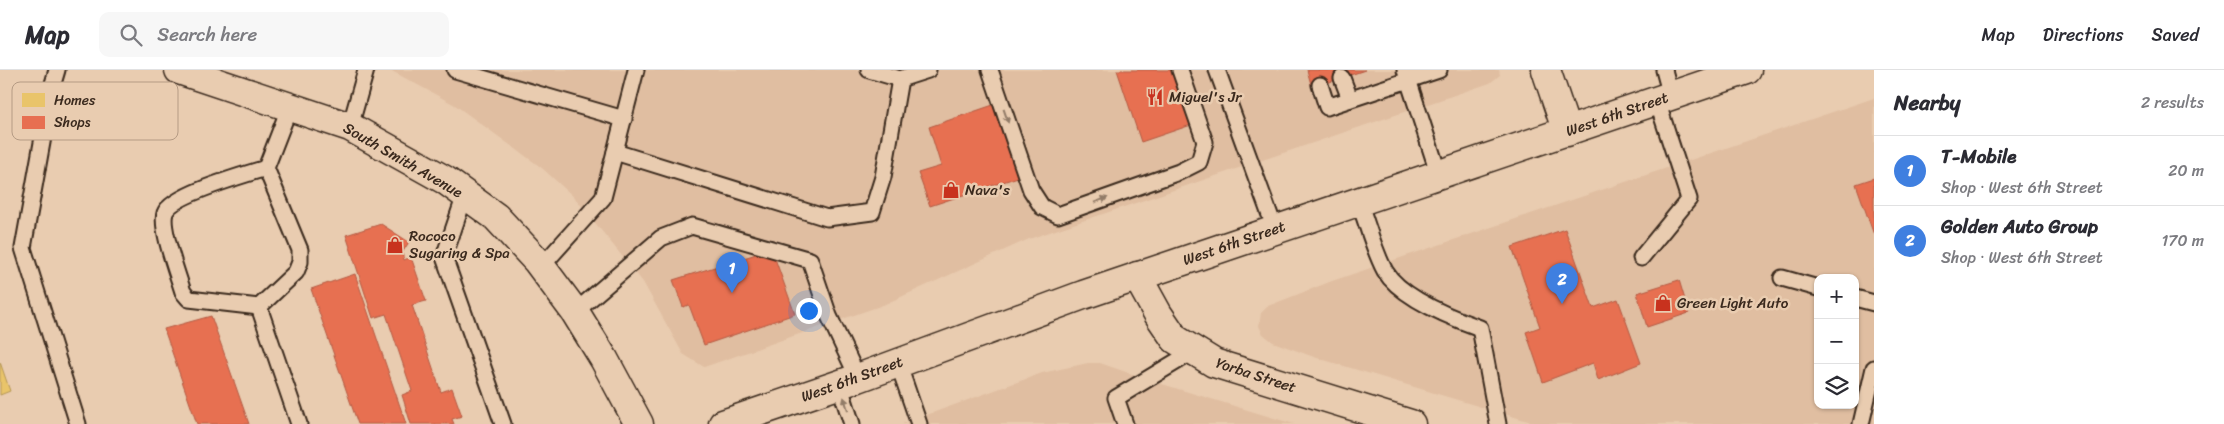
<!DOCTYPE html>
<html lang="en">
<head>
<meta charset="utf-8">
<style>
	:root { --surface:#fff; --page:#f7f7f7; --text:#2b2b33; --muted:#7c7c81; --line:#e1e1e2; --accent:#c8321e }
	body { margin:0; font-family:Sriracha,sans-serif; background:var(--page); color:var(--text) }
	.controls { position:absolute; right:15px; bottom:15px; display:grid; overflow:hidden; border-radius:10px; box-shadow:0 1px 4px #0004 }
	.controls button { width:45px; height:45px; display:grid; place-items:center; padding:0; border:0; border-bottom:1px solid var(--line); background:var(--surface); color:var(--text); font:25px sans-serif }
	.you { position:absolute; left:808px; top:240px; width:18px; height:18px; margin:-12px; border:4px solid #fff; border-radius:50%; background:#1a73e8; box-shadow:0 0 0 8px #1a73e833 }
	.badge { display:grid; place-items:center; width:32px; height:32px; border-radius:50%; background:var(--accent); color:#fff; font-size:16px; font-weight:700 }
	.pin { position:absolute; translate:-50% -41px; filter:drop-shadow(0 1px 2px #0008) }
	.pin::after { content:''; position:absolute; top:26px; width:18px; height:15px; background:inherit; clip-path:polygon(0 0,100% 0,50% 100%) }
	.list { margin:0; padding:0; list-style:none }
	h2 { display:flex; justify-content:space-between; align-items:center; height:65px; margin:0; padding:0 20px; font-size:21px }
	h2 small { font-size:16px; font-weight:400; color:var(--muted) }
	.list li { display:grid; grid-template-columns:32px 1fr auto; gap:15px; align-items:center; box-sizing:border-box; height:70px; padding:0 20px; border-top:1px solid var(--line) }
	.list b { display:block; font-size:19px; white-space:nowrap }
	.list p { margin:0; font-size:16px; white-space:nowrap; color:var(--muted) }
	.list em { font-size:16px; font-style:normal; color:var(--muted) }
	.icon { flex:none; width:28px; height:28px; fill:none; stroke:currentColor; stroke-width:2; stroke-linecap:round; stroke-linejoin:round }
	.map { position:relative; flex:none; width:1874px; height:354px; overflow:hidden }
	header { display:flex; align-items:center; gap:30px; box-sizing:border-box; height:70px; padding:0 25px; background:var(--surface); border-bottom:1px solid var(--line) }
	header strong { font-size:24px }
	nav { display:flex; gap:28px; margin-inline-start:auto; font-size:18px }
	.search { width:350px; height:45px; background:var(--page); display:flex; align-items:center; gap:12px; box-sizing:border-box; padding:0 18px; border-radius:10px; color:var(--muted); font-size:19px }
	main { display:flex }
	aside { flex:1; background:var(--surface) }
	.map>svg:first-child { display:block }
	.built { fill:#e0bea1; fill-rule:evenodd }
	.homes { fill:#e9c46a; stroke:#b59653 }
	.shops { fill:#e76f51; stroke:#b35a42 }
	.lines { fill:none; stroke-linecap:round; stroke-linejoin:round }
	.lane-casing { stroke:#3b2a1e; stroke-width:19 }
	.street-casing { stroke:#3b2a1e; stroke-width:31 }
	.secondary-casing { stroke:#3b2a1e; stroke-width:31 }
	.primary-casing { stroke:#3b2a1e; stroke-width:31 }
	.lane { stroke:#e9ccb0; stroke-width:15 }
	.street { stroke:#e9ccb0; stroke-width:28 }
	.secondary { stroke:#e9ccb0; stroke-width:28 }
	.primary { stroke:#e9ccb0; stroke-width:28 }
	.oneway { fill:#927b67 }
	.labels { text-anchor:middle; stroke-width:5; stroke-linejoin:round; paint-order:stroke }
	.poi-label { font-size:15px; fill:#3b2a1e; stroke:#e9ccb0; text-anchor:start }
	.street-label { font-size:15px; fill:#3b2a1e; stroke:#e9ccb0 }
	.key { fill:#e9ccb0; stroke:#b59b84; stroke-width:1 }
	.key-label { font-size:14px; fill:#3b2a1e }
</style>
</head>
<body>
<header>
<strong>Map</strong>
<div class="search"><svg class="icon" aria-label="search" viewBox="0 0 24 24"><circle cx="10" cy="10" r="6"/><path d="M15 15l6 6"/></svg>Search here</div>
<nav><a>Map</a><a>Directions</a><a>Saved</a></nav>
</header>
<main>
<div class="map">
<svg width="1874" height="354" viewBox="0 0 1874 354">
	<rect width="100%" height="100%" fill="#e9ccb0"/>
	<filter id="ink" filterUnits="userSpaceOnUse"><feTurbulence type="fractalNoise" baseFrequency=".02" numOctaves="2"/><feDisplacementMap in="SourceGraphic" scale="10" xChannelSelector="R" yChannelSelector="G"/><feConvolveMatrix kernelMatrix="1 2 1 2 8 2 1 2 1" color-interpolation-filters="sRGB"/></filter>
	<g filter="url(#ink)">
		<g class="built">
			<path d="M390 0H1499L1500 5 1490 13 1029 169 883 235 704 297 683 284 643 212 575 128 542 98 455 35Z"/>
			<path d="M1874 28V354H1538L1314 287 1273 272 1263 264 1259 256 1261 243 1268 236 1332 211ZM1818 208H1855V335H1818Z"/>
			<path d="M1088 293H1100L1152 311 1294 354H902L1042 303Z"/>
		</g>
		<path class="homes" d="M0 292 10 321 0 325Z"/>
		<g class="shops">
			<path d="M1117 0H1175L1194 54 1141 72Z"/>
			<path d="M1307 0H1365L1312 18Z"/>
			<path d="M999 33 1024 105 930 136 918 103 941 96 929 57Z"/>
			<path d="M1874 108V165L1856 114Z"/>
			<path d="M381 154 409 172 402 183 404 190 411 187 426 231 412 235 441 322 452 318 462 346 452 349 454 354H411L402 325 412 321 386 244 373 248 346 165Z"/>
			<path d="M1565 159 1593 238 1618 229 1641 293 1598 310 1593 293 1543 312 1526 262 1540 257 1512 177Z"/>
			<path d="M766 181 773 183 795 244 704 275 689 235 683 237 673 210Z"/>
			<path d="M355 204 406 354H358L311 219Z"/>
			<path d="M1679 210 1689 243 1647 257 1637 223Z"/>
			<path d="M211 246 249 354H197L164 259Z"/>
		</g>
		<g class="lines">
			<g class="lane-casing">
				<g id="lane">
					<path d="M57 0 52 17 23 178 78 354"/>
					<path d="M455 0 624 49"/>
					<path d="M869 0 900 9 928 0"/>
					<path d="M990 0 1031 120 1042 137 1058 145 1179 102 1199 92 1205 72 1180 0"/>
					<path d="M1217 0 1275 159"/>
					<path d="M1405 0 1439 105"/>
					<path d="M1664 0 1671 26"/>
					<path d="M1342 8 1350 29"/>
					<path d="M1320 15 1327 37 1439 0"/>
					<path d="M290 36 266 98 300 180V192L296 202 259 237 299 354"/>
					<path d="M350 57 366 0"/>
					<path d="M615 82 827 148 872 142 883 107 900 9"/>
					<path d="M465 125 444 187 503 354"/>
					<path d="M1359 132C1367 153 1374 181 1385 201 1401 228 1452 248 1480 258L1498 354"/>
					<path d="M1641 188 1689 129 1657 31"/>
					<path d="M541 197 603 128 636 0"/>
					<path d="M1782 208 1818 218"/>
					<path d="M1855 228 1874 233"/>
					<path d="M259 237 189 229 183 222C178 205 160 158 165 143 171 125 247 104 266 98"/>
					<path d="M575 242 661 168 692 156 810 190 829 246 858 308"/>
					<path d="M898 293 919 354"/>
					<path d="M839 314 852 354"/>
					<path d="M1125 354 1116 328 1194 281"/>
					<path d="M1861 354 1874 298"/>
				</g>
			</g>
			<g class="street-casing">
				<path id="street" d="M1137 206 1158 244 1175 269 1214 293 1411 354"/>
			</g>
			<g class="secondary-casing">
				<g id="secondary">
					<path d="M179 0 350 57 445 110 496 147 537 191 575 242 604 289 639 354"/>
					<path d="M1546 0 1567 62"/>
				</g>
			</g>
			<g class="primary-casing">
				<path id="primary" d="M723 354 858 308 1083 225 1747 0"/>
			</g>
			<use href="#lane" class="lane"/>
			<use href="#street" class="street"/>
			<use href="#secondary" class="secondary"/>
			<use href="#primary" class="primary"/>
		</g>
		<defs><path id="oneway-solid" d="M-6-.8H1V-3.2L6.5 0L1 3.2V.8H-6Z" transform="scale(1.25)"/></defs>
		<g class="oneway">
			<use href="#oneway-solid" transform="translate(1006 46) rotate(71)"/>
			<use href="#oneway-solid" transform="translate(1101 130) rotate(-20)"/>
			<use href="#oneway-solid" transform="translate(846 334) rotate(-108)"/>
		</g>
	</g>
	<defs>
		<g id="restaurant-bare" transform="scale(1.35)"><path d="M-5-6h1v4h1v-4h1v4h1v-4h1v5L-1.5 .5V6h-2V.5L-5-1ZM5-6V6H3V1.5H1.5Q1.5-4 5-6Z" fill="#c8321e" stroke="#e9ccb0" stroke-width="2.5" paint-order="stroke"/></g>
		<g id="shop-bare" transform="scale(1.35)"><path d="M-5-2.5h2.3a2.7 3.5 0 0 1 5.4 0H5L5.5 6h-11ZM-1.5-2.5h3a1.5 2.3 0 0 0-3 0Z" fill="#c8321e" stroke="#e9ccb0" stroke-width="2.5" paint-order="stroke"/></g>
	</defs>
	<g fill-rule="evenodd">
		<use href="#restaurant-bare" x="1155" y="27"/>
		<use href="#shop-bare" x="951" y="120"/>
		<use href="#shop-bare" x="395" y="175"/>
		<use href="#shop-bare" x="1663" y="233"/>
	</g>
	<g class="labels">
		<g class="poi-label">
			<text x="1169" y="32">Miguel's Jr</text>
			<text x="965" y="125">Nava's</text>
			<text x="409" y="171">Rococo<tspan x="409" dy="17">Sugaring &amp; Spa</tspan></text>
			<text x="1677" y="238">Green Light Auto</text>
		</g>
		<g class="street-label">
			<text transform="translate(1617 44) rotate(-19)" y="5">West 6th Street</text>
			<text transform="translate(403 90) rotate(30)" y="5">South Smith Avenue</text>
			<text transform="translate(1234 173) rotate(-19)" y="5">West 6th Street</text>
			<text transform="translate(1256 305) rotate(18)" y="5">Yorba Street</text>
			<text transform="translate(852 309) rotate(-20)" y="5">West 6th Street</text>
		</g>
	</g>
	<rect x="12" y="12" width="166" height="58" rx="8" class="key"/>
	<rect x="22" y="23" width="23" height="14" fill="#e9c46a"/>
	<rect x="22" y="46" width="23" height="13" fill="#e76f51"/>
	<g class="key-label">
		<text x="54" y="35">Homes</text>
		<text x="54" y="57">Shops</text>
	</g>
</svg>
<div class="controls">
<button>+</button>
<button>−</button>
<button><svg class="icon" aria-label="layers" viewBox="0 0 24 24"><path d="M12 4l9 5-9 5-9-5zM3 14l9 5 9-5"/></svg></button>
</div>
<div class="you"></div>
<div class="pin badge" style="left:732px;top:223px;background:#3f7fe0">1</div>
<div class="pin badge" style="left:1562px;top:234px;background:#3f7fe0">2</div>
</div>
<aside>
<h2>Nearby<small>2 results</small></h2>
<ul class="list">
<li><span class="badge" style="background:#3f7fe0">1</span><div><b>T-Mobile</b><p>Shop · West 6th Street</p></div><em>20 m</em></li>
<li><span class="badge" style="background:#3f7fe0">2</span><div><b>Golden Auto Group</b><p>Shop · West 6th Street</p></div><em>170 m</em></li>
</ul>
</aside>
</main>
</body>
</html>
